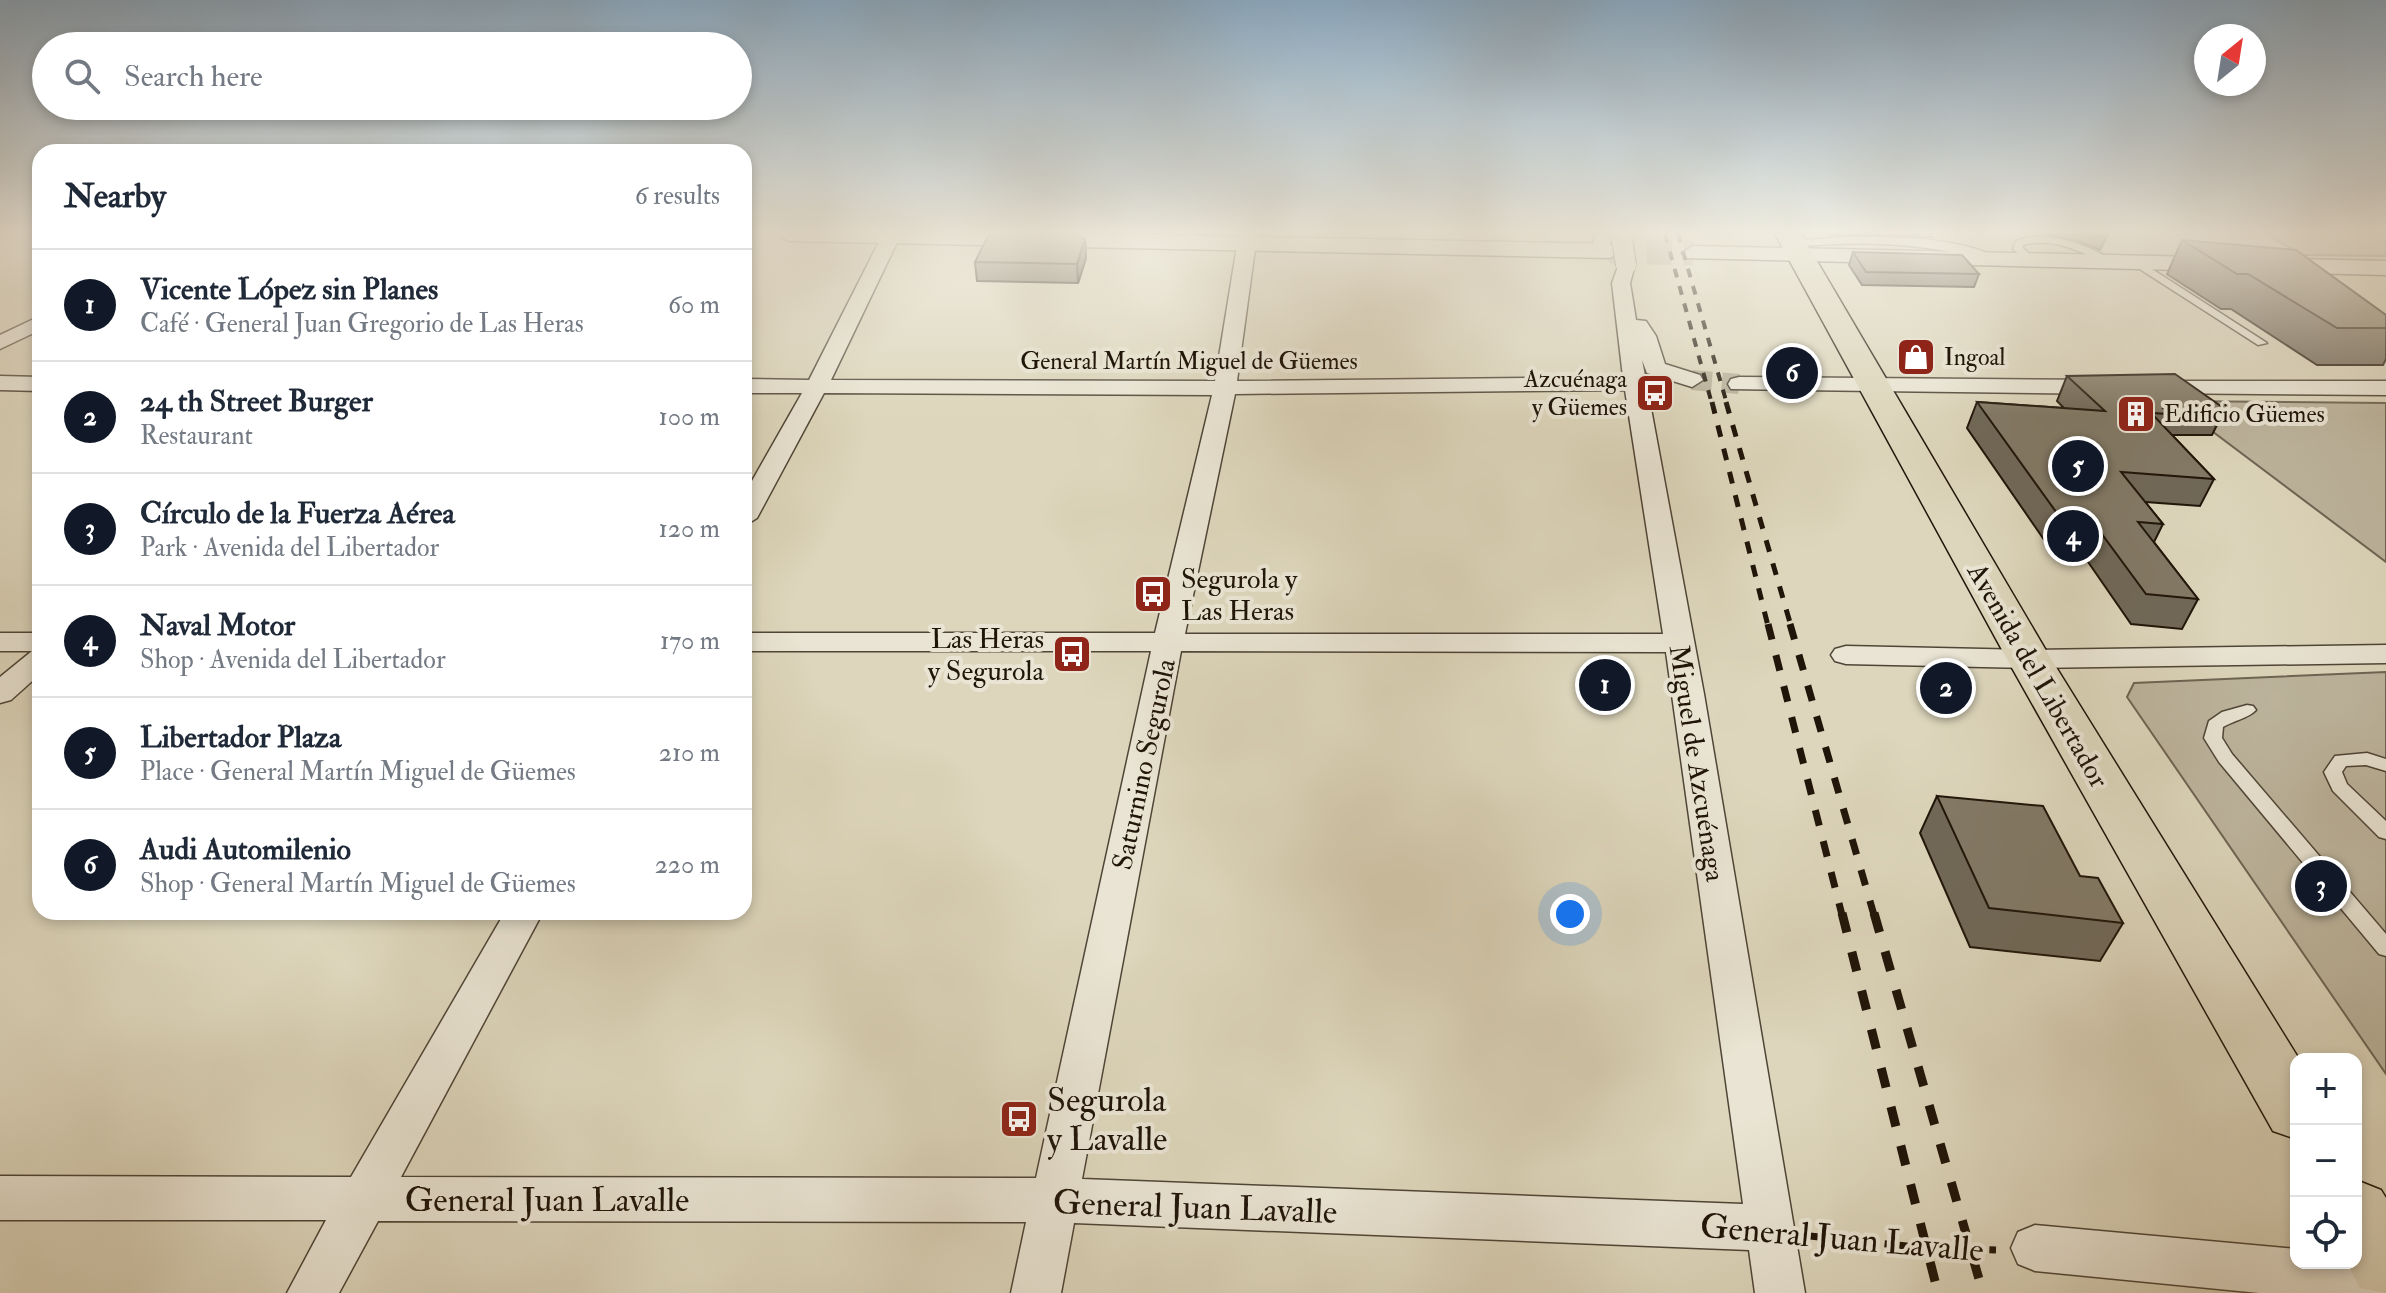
<!DOCTYPE html>
<html lang="en">
<head>
<meta charset="utf-8">
<style>
	:root { --surface:#fff; --page:#f6f6f7; --text:#1f2937; --muted:#747a83; --line:#e0e1e3; --accent:#111827 }
	body { margin:0; font-family:"IM FELL Double Pica",serif; background:var(--page); color:var(--text) }
	.controls { position:absolute; right:24px; bottom:24px; display:grid; overflow:hidden; border-radius:16px; box-shadow:0 4px 12px #0003 }
	.controls button { width:72px; height:72px; display:grid; place-items:center; padding:0; border:0; border-bottom:2px solid var(--line); background:var(--surface); color:var(--text); font:40px sans-serif }
	.compass { position:absolute; left:2194px; top:24px; width:72px; height:72px; border-radius:50%; background:var(--surface); box-shadow:0 4px 12px #0003; rotate:30deg }
	.you { position:absolute; left:1570px; top:914px; width:28px; height:28px; margin:-20px; border:6px solid #fff; border-radius:50%; background:#1a73e8; box-shadow:0 0 0 12px #1a73e833 }
	.badge { display:grid; place-items:center; width:52px; height:52px; border-radius:50%; background:var(--accent); color:#fff; font-size:26px; font-weight:700 }
	.pin { position:absolute; translate:-50% -50%; border:4px solid #fff; box-shadow:0 2px 8px #0006 }
	.list { margin:0; padding:0; list-style:none }
	h2 { display:flex; justify-content:space-between; align-items:center; height:104px; margin:0; padding:0 32px; font-size:34px }
	h2 small { font-size:26px; font-weight:400; color:var(--muted) }
	.list li { display:grid; grid-template-columns:52px 1fr auto; gap:24px; align-items:center; box-sizing:border-box; height:112px; padding:0 32px; border-top:2px solid var(--line) }
	.list b { display:block; font-size:30px; white-space:nowrap }
	.list p { margin:0; font-size:26px; white-space:nowrap; color:var(--muted) }
	.list em { font-size:26px; font-style:normal; color:var(--muted) }
	.icon { flex:none; width:44px; height:44px; fill:none; stroke:currentColor; stroke-width:2; stroke-linecap:round; stroke-linejoin:round }
	.map { position:relative; flex:none; width:2386px; height:1293px; overflow:hidden }
	.search { position:absolute; background:var(--surface); box-shadow:0 4px 12px #0003; left:32px; top:32px; width:720px; height:88px; display:flex; align-items:center; gap:20px; box-sizing:border-box; padding:0 28px; border-radius:44px; color:var(--muted); font-size:30px }
	.panel { position:absolute; background:var(--surface); box-shadow:0 4px 12px #0003; left:32px; top:144px; width:720px; height:776px; border-radius:24px }
	.map>svg:first-child { display:block }
	.green { fill:#bdb59e; stroke:#6e6554; stroke-width:2 }
	.lines { fill:none; stroke-linecap:round; stroke-linejoin:round }
	.minor-tunnel { stroke:#b7af98; stroke-width:20; stroke-dasharray:20 10; stroke-linecap:butt }
	.tertiary-tunnel { stroke:#b7af98; stroke-width:25; stroke-dasharray:25 12; stroke-linecap:butt }
	.service-casing { stroke:#4f4536; stroke-width:3 }
	.minor-casing { stroke:#4f4536; stroke-width:3 }
	.tertiary-casing { stroke:#4f4536; stroke-width:3 }
	.primary-casing { stroke:#201509; stroke-width:3 }
	.path { stroke:#201509; stroke-width:7; stroke-dasharray:9 6; stroke-linecap:butt }
	.service { fill:#e9e4d3; fill-rule:evenodd }
	.minor { fill:#e9e4d3; fill-rule:evenodd }
	.tertiary { fill:#e9e4d3; fill-rule:evenodd }
	.primary { fill:#ddd6bc; fill-rule:evenodd }
	.rail-far3 { stroke:#201509; stroke-width:4; stroke-dasharray:9 9; stroke-linecap:butt }
	.rail-far2 { stroke:#201509; stroke-width:5; stroke-dasharray:12 12; stroke-linecap:butt }
	.rail-far1 { stroke:#201509; stroke-width:7; stroke-dasharray:16 16; stroke-linecap:butt }
	.rail { stroke:#201509; stroke-width:9; stroke-dasharray:20 20; stroke-linecap:butt }
	.minor-bridge-casing { stroke:#4f4536; stroke-width:22; stroke-linecap:butt }
	.minor-bridge { stroke:#e9e4d3; stroke-width:20 }
	.wall { fill:#706858; stroke:#201509; stroke-width:2 }
	.shaded-wall { fill:#5b5547; stroke:#201509; stroke-width:2 }
	.building { fill:#827966; stroke:#201509; stroke-width:2 }
	.labels { text-anchor:middle; stroke-width:8; stroke-linejoin:round; paint-order:stroke }
	.far-poi-label { font-size:24px; fill:#201509; stroke:#e9e4d3; text-anchor:start }
	.far-street-label { font-size:24px; fill:#201509; stroke:#e9e4d3 }
	.poi-label { font-size:28px; fill:#201509; stroke:#e9e4d3; text-anchor:start }
	.street-label { font-size:28px; fill:#201509; stroke:#e9e4d3 }
	.near-poi-label { font-size:34px; fill:#201509; stroke:#e9e4d3; text-anchor:start }
	.near-street-label { font-size:34px; fill:#201509; stroke:#e9e4d3 }
</style>
</head>
<body>
<div class="map">
<svg width="2386" height="1293" viewBox="0 0 2386 1293">
	<rect width="100%" height="100%" fill="#ddd6bc"/>
	<filter id="stains"><feTurbulence type="fractalNoise" baseFrequency=".0025" numOctaves="4"/><feColorMatrix values="0 0 0 0 .2 0 0 0 0 .09 0 0 0 0 .02 0 0 0 .5 -.17"/></filter>
	<radialGradient id="worn" r=".72"><stop offset=".6" stop-color="#630" stop-opacity="0"/><stop offset="1" stop-color="#630" stop-opacity=".3"/></radialGradient>
	<g class="green">
		<path d="M2265 234H2386V256L2303 255Z"/>
		<path d="M2172 401 2386 403V562Z"/>
		<path d="M2386 672V1074L2127 697 2134 683Z"/>
	</g>
	<g class="lines">
		<path class="minor-tunnel" d="M1692 380 1739 384"/>
		<path class="tertiary-tunnel" d="M1610 251 1693 253"/>
		<g class="service-casing">
			<g id="service">
				<path d="M1845 237C1886 236 1964 237 1999 259L1994 262C1925 243 1866 240 1794 247L1789 244 1794 241Z"/>
				<path d="M2030 237C2059 236 2092 245 2115 263L2107 265C2081 251 2053 237 2023 245V248L2039 262 2031 264 2013 249 2016 241Z"/>
				<path d="M2135 262H2141L2267 343 2258 345 2135 266Z"/>
				<path d="M2247 705 2253 706 2256 710C2249 718 2233 721 2223 727L2222 738 2232 754 2386 934V956L2379 954 2219 762 2204 738 2209 721 2222 712Z"/>
				<path d="M2367 753 2386 759V771L2366 765 2346 766 2342 772 2347 784 2386 821V839L2379 837 2333 791 2324 772 2335 756Z"/>
			</g>
		</g>
		<g class="minor-casing">
			<g id="minor">
				<path d="M883 234H901L831 380 1215 381 1239 234H1257L1237 381 1623 377 1612 283 1620 261H1632L1635 265 1630 283 1636 320 1646 321 1656 336 1665 364 1700 375 1703 380 1692 387 1647 373 1642 360 1704 694 1805 1293H1755L1749 1250 1074 1223 1061 1293H1011L1026 1222 378 1221 339 1293H287L326 1220H0V1176L351 1177 505 912H543L401 1177 1036 1178 1151 651H744V633H1155L1212 395 824 393 757 518 744 526V495L802 393H744V379L809 380ZM1625 390 1663 634H1185L1235 394ZM1181 651 1666 652 1743 1204 1082 1179Z"/>
				<path d="M1595 234H1613L1607 252 1567 255 1558 250 1567 245 1593 243Z"/>
				<path d="M40 316V330L0 349V335Z"/>
				<path d="M0 376 40 377V391L0 390Z"/>
				<path d="M1739 377 2104 380 2115 387 2104 394 1731 389 1728 384 1731 379Z"/>
				<path d="M2156 381H2386V395L2148 393 2145 388 2148 383Z"/>
				<path d="M0 633H40V674L11 700 0 703V677L32 651H0Z"/>
				<path d="M2386 645V663L2029 668 1846 664 1835 661 1831 655 1835 649 1846 646 2029 650Z"/>
				<path d="M2035 1225 2296 1249V1263H2356V1254L2386 1257V1293H2259L2035 1271 2018 1264 2011 1248 2018 1232Z"/>
			</g>
		</g>
		<g class="tertiary-casing">
			<g id="tertiary">
				<path d="M777 234H1108L1610 244 1621 251 1610 258 788 241Z"/>
				<path d="M1693 246 2386 261V275L1685 258 1682 253Z"/>
			</g>
		</g>
		<g class="primary-casing">
			<g id="primary">
				<path d="M1775 234H1801L2051 659 2299 1059H2296V1139L2273 1131 2007 659Z"/>
				<path d="M2356 1180 2381 1190 2386 1198V1293L2360 1288 2347 1263H2356Z"/>
			</g>
		</g>
		<path class="path" d="M1810 1236 1926 1248 1996 1250"/>
		<use href="#service" class="service"/>
		<use href="#minor" class="minor"/>
		<use href="#tertiary" class="tertiary"/>
		<use href="#primary" class="primary"/>
		<g class="rail-far3">
			<path d="M1665 234 1712 404"/>
			<path d="M1678 234 1727 404"/>
		</g>
		<g class="rail-far2">
			<path d="M1712 402 1768 626"/>
			<path d="M1726 402 1791 626"/>
		</g>
		<g class="rail-far1">
			<path d="M1768 624 1842 915"/>
			<path d="M1790 624 1874 915"/>
		</g>
		<g class="rail">
			<path d="M1842 913 1938 1293"/>
			<path d="M1874 913 1983 1293"/>
		</g>
		<g class="minor-bridge-casing">
			<path id="minor-bridge" d="M1621 234 1626 265"/>
		</g>
		<use href="#minor-bridge" class="minor-bridge"/>
	</g>
	<g class="wall">
		<path d="M1829 234H1933L1932 237 1829 235Z"/>
		<path d="M2044 234H2108L2100 250 2075 240Z"/>
		<path d="M1085 239 1086 258 1078 283 977 281 975 262Z"/>
		<path d="M2182 240 2386 315V359L2383 365H2317L2231 309H2221L2167 274Z"/>
		<path d="M1853 252 1979 274 1974 287 1862 285 1849 265Z"/>
		<path d="M2067 376 2225 409 2212 435H2172L2214 479 2200 506 2145 502 2163 524 2154 542 2198 599 2182 629 2131 624 2077 546 2047 544 1967 428 1977 402 2064 408 2057 401Z"/>
		<path d="M1937 796 2080 876 2123 923 2100 961 1970 947 1920 833Z"/>
	</g>
	<path class="shaded-wall" d="M1085 239 1086 258 1078 283 1077 264Z"/>
	<g class="building">
		<path d="M989 234H1074L1085 239 1077 264 975 262Z"/>
		<path d="M2095 234H2108L2105 238Z"/>
		<path d="M2182 240 2296 250 2386 315V328H2337L2248 274H2237Z"/>
		<path d="M1853 252 1962 255 1979 274 1866 272Z"/>
		<path d="M2175 374 2225 409H2164L2170 414 2151 413 2214 479 2121 472 2163 524 2138 522 2198 599 2146 594 2090 518 2059 516 1977 402 2105 411 2067 376Z"/>
		<path d="M1937 796 2043 806 2080 876 2098 878 2123 923 1989 908Z"/>
	</g>
	<linearGradient id="sky" x2="0" y2="1"><stop stop-color="#8aa7be"/><stop offset="0.56" stop-color="#f0ede1"/><stop offset="1" stop-color="#f0ede1" stop-opacity="0"/></linearGradient>
	<rect width="2386" height="415" fill="url(#sky)"/>
	<defs>
		<g id="shop-square" transform="scale(2)"><rect x="-9" y="-9" width="18" height="18" rx="4" fill="#8f2418" stroke="#e9e4d3"/><path d="M-5-2.5h2.3a2.7 3.5 0 0 1 5.4 0H5L5.5 6h-11ZM-1.5-2.5h3a1.5 2.3 0 0 0-3 0Z" fill="#fff"/></g>
		<g id="bus-square" transform="scale(2)"><rect x="-9" y="-9" width="18" height="18" rx="4" fill="#8f2418" stroke="#e9e4d3"/><path d="M-5-6H5V4H4V6H2V4H-2V6H-4V4H-5ZM-3.5-4V0h7V-4ZM-3.5 1.2v1.5H-2V1.2ZM2 1.2v1.5H3.5V1.2Z" fill="#fff"/></g>
		<g id="building-square" transform="scale(2)"><rect x="-9" y="-9" width="18" height="18" rx="4" fill="#8f2418" stroke="#e9e4d3"/><path d="M-4-6H4V6H1V3H-1V6H-4ZM-2.5-4.3h1.7v1.8h-1.7ZM.8-4.3h1.7v1.8H.8ZM-2.5-1h1.7V.8h-1.7ZM.8-1h1.7V.8H.8Z" fill="#fff"/></g>
	</defs>
	<g fill-rule="evenodd">
		<use href="#shop-square" x="1916" y="357"/>
		<use href="#bus-square" x="1655" y="393"/>
		<use href="#building-square" x="2136" y="414"/>
		<use href="#bus-square" x="1153" y="594"/>
		<use href="#bus-square" x="1072" y="654"/>
		<use href="#bus-square" x="1019" y="1119"/>
	</g>
	<g class="labels">
		<g class="far-poi-label">
			<text x="1944" y="365">Ingoal</text>
			<text x="1627" y="387" text-anchor="end">Azcuénaga<tspan x="1627" dy="28">y Güemes</tspan></text>
			<text x="2164" y="422">Edificio Güemes</text>
		</g>
		<g class="far-street-label">
			<text x="1189" y="369">General Martín Miguel de Güemes</text>
		</g>
		<g class="poi-label">
			<text x="1181" y="588">Segurola y<tspan x="1181" dy="32">Las Heras</tspan></text>
			<text x="1044" y="648" text-anchor="end">Las Heras<tspan x="1044" dy="32">y Segurola</tspan></text>
		</g>
		<g class="street-label">
			<text transform="translate(2039 675) rotate(60)" y="10">Avenida del Libertador</text>
			<text transform="translate(1698 763) rotate(81)" y="10">Miguel de Azcuénaga</text>
			<text transform="translate(1143 764) rotate(-78)" y="10">Saturnino Segurola</text>
		</g>
		<g class="near-poi-label">
			<text x="1047" y="1111">Segurola<tspan x="1047" dy="39">y Lavalle</tspan></text>
		</g>
		<g class="near-street-label">
			<text x="547" y="1211">General Juan Lavalle</text>
			<text transform="translate(1195 1206) rotate(2)" y="12">General Juan Lavalle</text>
			<text transform="translate(1842 1237) rotate(5)" y="12">General Juan Lavalle</text>
		</g>
	</g>
	<rect width="100%" height="100%" filter="url(#stains)"/>
	<rect width="100%" height="100%" fill="url(#worn)"/>
</svg>
<div class="controls">
<button>+</button>
<button>−</button>
<button><svg class="icon" aria-label="locate" viewBox="0 0 24 24"><circle cx="12" cy="12" r="6"/><path d="M12 2v4M12 18v4M2 12h4M18 12h4"/></svg></button>
</div>
<svg class="compass" viewBox="-18 -18 36 36"><path d="M0-13l5 13h-10z" fill="#e53935"/><path d="M0 13l5-13h-10z" fill="#747a83"/></svg>
<div class="you"></div>
<div class="pin badge" style="left:1605px;top:685px">1</div>
<div class="pin badge" style="left:1946px;top:688px">2</div>
<div class="pin badge" style="left:2321px;top:886px">3</div>
<div class="pin badge" style="left:2073px;top:536px">4</div>
<div class="pin badge" style="left:2078px;top:466px">5</div>
<div class="pin badge" style="left:1792px;top:373px">6</div>
<div class="search"><svg class="icon" aria-label="search" viewBox="0 0 24 24"><circle cx="10" cy="10" r="6"/><path d="M15 15l6 6"/></svg>Search here</div>
<section class="panel">
<h2>Nearby<small>6 results</small></h2>
<ul class="list">
<li><span class="badge">1</span><div><b>Vicente López sin Planes</b><p>Café · General Juan Gregorio de Las Heras</p></div><em>60 m</em></li>
<li><span class="badge">2</span><div><b>24 th Street Burger</b><p>Restaurant</p></div><em>100 m</em></li>
<li><span class="badge">3</span><div><b>Círculo de la Fuerza Aérea</b><p>Park · Avenida del Libertador</p></div><em>120 m</em></li>
<li><span class="badge">4</span><div><b>Naval Motor</b><p>Shop · Avenida del Libertador</p></div><em>170 m</em></li>
<li><span class="badge">5</span><div><b>Libertador Plaza</b><p>Place · General Martín Miguel de Güemes</p></div><em>210 m</em></li>
<li><span class="badge">6</span><div><b>Audi Automilenio</b><p>Shop · General Martín Miguel de Güemes</p></div><em>220 m</em></li>
</ul>
</section>
</div>
</body>
</html>
